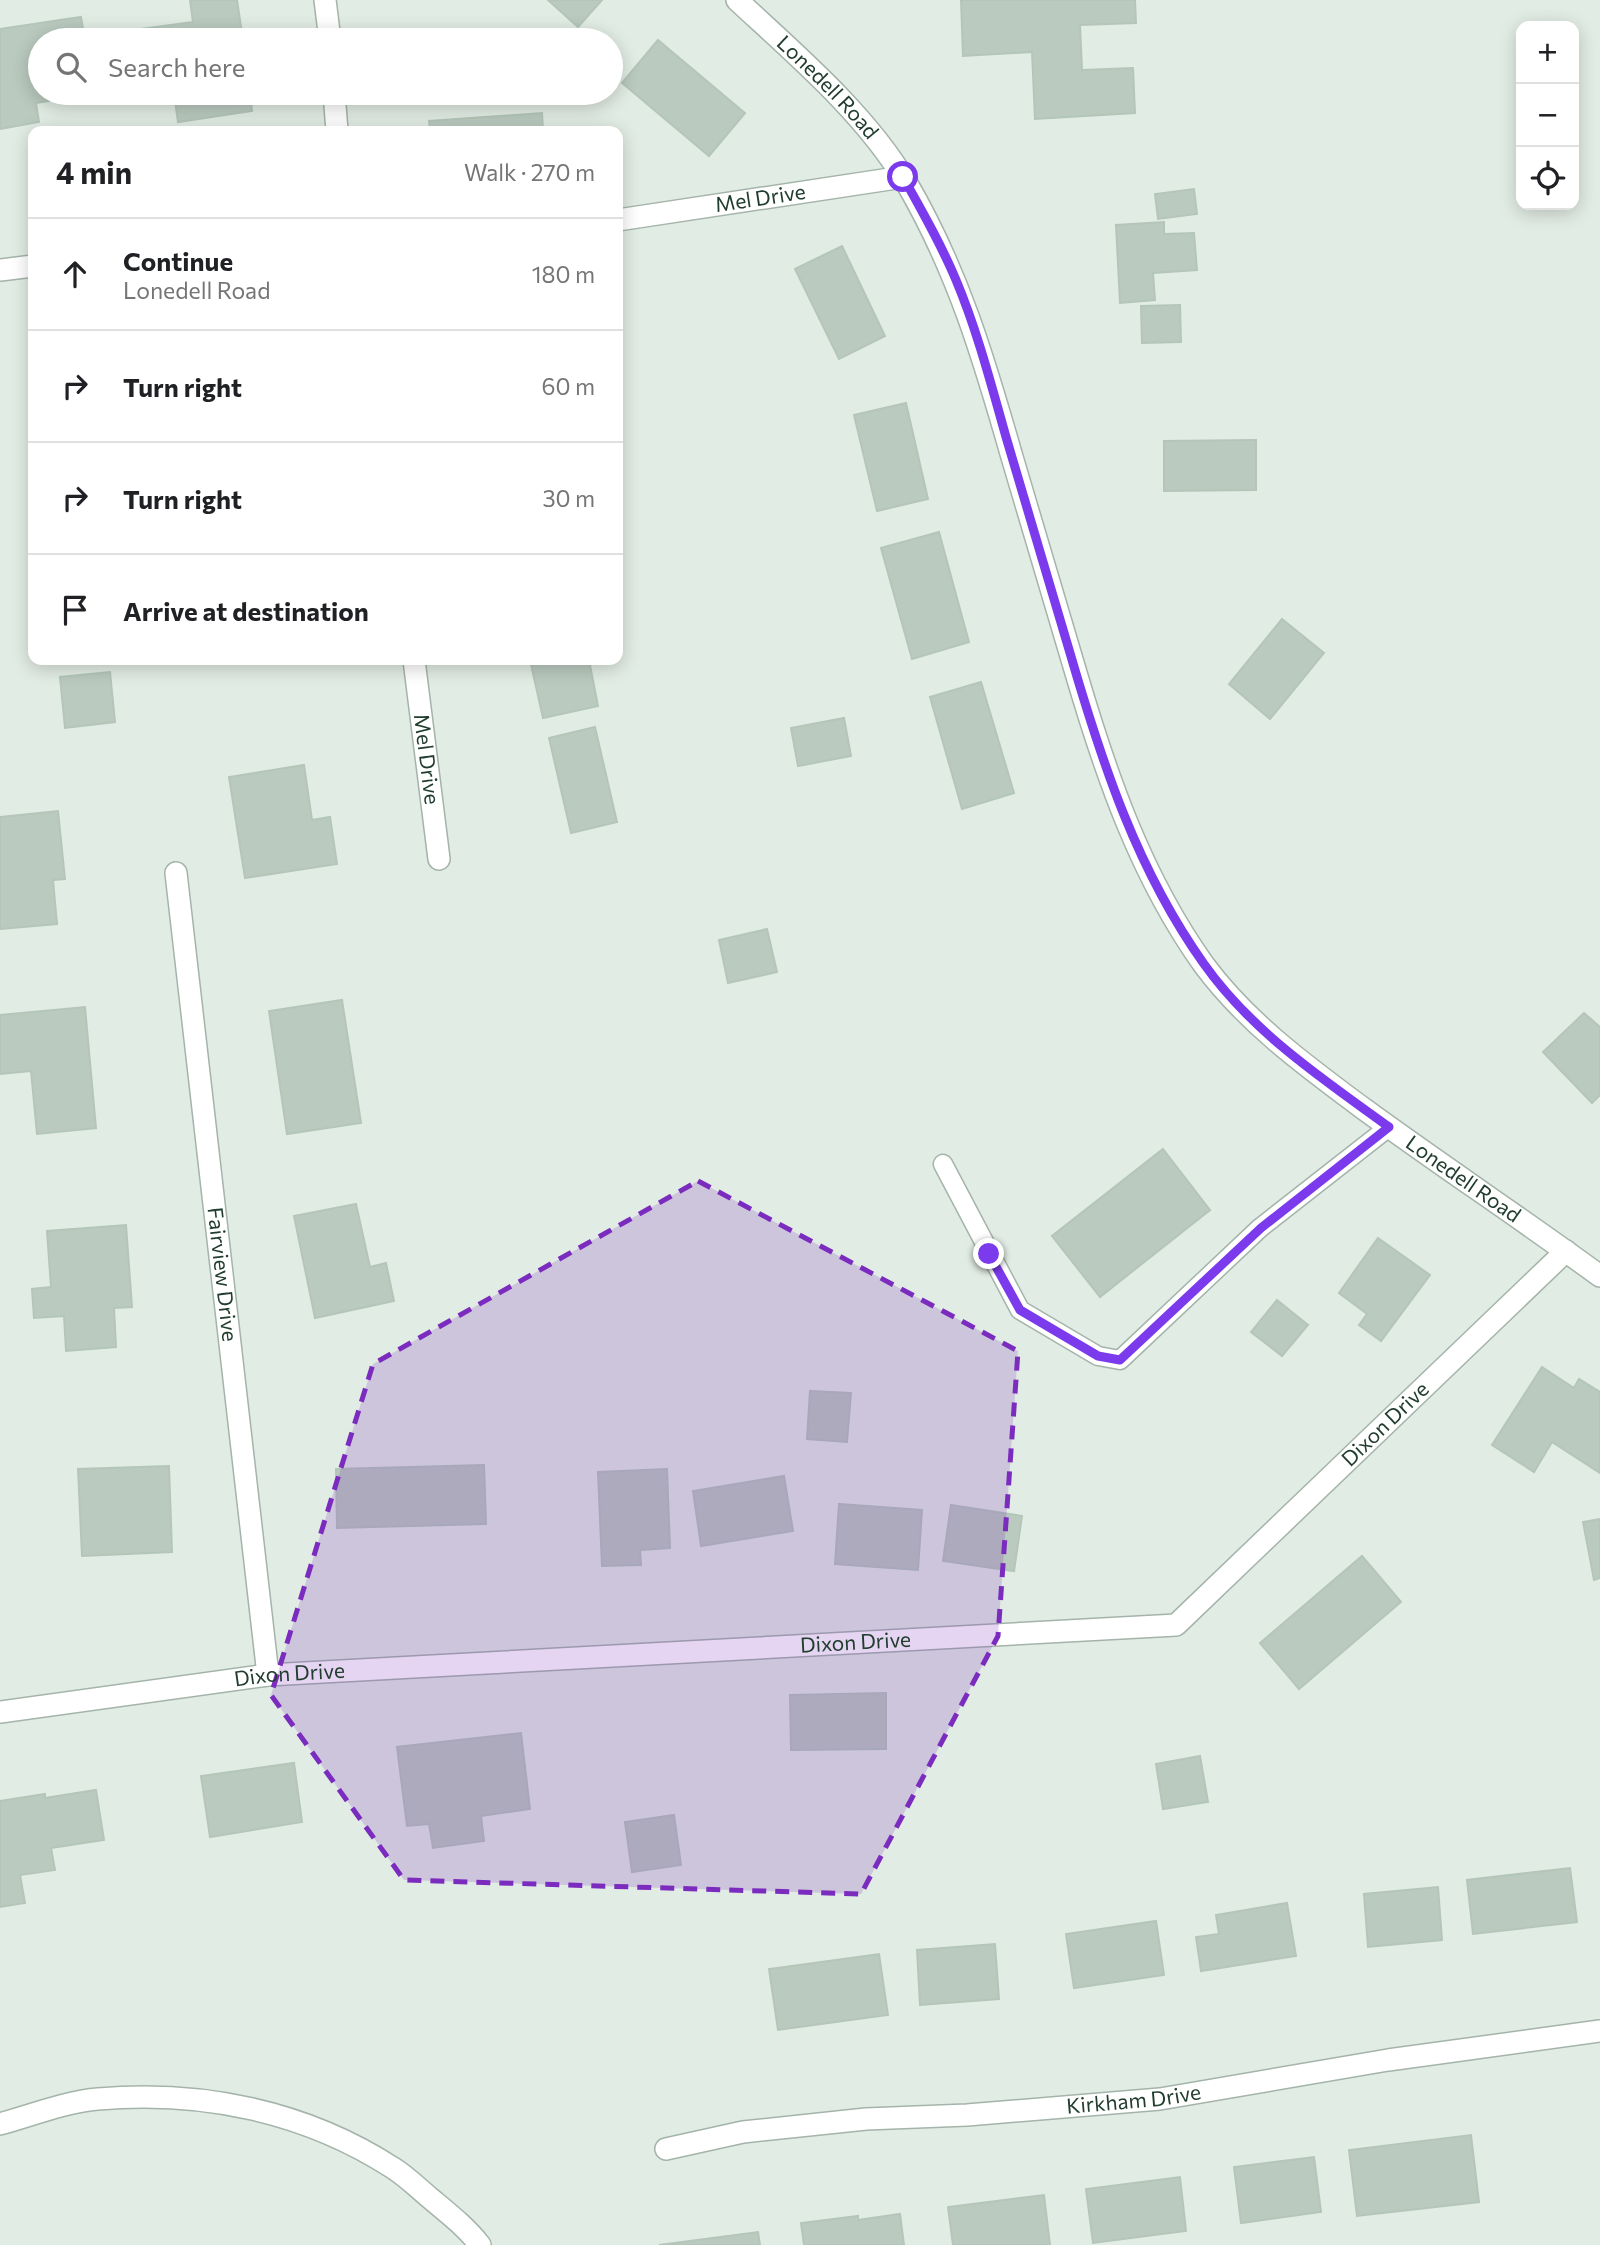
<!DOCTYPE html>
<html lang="en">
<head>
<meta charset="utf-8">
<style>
	:root { --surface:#fff; --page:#f6f6f6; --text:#202124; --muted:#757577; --line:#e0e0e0 }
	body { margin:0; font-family:Commissioner,sans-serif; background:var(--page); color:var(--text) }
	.controls { position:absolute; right:21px; top:21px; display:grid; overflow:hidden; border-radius:14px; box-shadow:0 4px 18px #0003 }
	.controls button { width:63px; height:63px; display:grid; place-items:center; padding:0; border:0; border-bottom:2px solid var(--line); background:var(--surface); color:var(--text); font:35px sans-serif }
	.stop { position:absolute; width:21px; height:21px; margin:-16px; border:5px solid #7c3aed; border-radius:50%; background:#fff }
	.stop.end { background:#7c3aed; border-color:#fff; box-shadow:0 2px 7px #0008 }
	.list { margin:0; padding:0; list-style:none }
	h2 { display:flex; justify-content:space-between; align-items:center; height:91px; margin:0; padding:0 28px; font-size:30px }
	h2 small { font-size:23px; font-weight:400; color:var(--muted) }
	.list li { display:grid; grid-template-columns:46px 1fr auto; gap:21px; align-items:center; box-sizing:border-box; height:112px; padding:0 28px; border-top:2px solid var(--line) }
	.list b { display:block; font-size:26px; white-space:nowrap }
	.list p { margin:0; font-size:23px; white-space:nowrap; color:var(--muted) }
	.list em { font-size:23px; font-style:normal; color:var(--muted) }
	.icon { flex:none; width:38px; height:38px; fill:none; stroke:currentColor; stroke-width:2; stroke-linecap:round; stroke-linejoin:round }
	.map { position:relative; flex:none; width:1600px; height:2245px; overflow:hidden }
	.search { position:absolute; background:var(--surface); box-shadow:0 4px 18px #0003; left:28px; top:28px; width:595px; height:77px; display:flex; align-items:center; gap:18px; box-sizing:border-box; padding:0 24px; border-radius:38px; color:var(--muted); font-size:26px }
	.panel { position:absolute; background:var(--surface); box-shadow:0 4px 18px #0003; left:28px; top:126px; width:595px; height:539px; border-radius:14px }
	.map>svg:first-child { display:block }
	.building { fill:#bacabf; stroke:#b4c6b9; stroke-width:2 }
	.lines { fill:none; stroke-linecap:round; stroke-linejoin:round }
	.service-casing { stroke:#a4b4aa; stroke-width:21 }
	.minor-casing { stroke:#a4b4aa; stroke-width:24 }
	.tertiary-casing { stroke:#a4b4aa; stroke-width:24 }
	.service { stroke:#fff; stroke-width:18 }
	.minor { stroke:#fff; stroke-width:21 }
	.tertiary { stroke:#fff; stroke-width:21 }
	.route { stroke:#7c3aed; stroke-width:9 }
	.marked { fill:#7b2cbf; fill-opacity:0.2; stroke:#7b2cbf; stroke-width:5; stroke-dasharray:14 9; stroke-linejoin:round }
	.labels { text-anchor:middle; stroke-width:7; stroke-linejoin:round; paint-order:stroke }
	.street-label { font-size:21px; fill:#213d2e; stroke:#f2f9f3 }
</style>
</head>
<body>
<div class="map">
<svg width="1600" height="2245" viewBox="0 0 1600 2245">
	<rect width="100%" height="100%" fill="#e1ece4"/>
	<g class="building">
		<path d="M190 0H237L243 40H142L140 29 193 22Z"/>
		<path d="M548 0H602L578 27Z"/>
		<path d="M961 0H1135L1136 23 1080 25 1082 70 1133 68 1135 113 1035 119 1032 52 963 56Z"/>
		<path d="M81 17 85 40H40V93L93 94 36 103 39 122 0 129V29Z"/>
		<path d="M658 40 745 113 709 156 622 83Z"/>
		<path d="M174 93H250L252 111 178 122Z"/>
		<path d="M542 113 543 131H430L429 121Z"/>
		<path d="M1194 189 1197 214 1158 219 1155 194Z"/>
		<path d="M1164 222V234L1194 233 1197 270 1153 273 1155 300 1120 303 1116 225Z"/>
		<path d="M842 246 885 336 839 359 795 269Z"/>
		<path d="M1180 305 1181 342 1142 343 1141 306Z"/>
		<path d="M906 403 928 499 877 511 854 415Z"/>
		<path d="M1256 440V490L1164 491V441Z"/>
		<path d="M939 532 969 642 912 659 881 548Z"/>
		<path d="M1282 619 1324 653 1270 719 1229 684Z"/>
		<path d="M530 660H589L598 706 543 718Z"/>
		<path d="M110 672 115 722 65 728 60 677Z"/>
		<path d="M981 682 1014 793 962 809 930 697Z"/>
		<path d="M844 718 851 756 798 766 791 728Z"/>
		<path d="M595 727 617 822 571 833 549 738Z"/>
		<path d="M304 765 312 820 330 817 337 864 245 878 229 777Z"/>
		<path d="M58 811 65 879 53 880 57 924 0 929V817Z"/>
		<path d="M767 929 777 972 728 983 719 940Z"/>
		<path d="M342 1000 361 1123 287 1134 269 1011Z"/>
		<path d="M85 1007 96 1128 37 1134 31 1071 0 1074V1015Z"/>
		<path d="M1584 1013 1600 1027V1095L1592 1103 1543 1052Z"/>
		<path d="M1163 1149 1210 1210 1100 1297 1052 1236Z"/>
		<path d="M356 1204 370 1267 386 1263 394 1301 315 1318 294 1216Z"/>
		<path d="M126 1225 132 1307 114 1308 116 1347 66 1351 64 1316 34 1318 32 1289 51 1287 47 1231Z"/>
		<path d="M1378 1238 1430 1275 1381 1341 1359 1325 1367 1314 1339 1293Z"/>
		<path d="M1277 1300 1308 1325 1282 1356 1251 1332Z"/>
		<path d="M1542 1367 1574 1388 1579 1379 1600 1392V1473L1552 1442 1534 1472 1492 1445Z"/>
		<path d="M810 1391 851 1393 847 1442 807 1439Z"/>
		<path d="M484 1465 486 1524 337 1528 336 1469Z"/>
		<path d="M169 1466 172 1552 82 1556 78 1469Z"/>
		<path d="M667 1469 670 1548 640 1550 641 1565 602 1566 598 1472Z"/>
		<path d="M784 1476 793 1531 701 1546 693 1491Z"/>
		<path d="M839 1504 922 1510 918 1570 835 1564Z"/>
		<path d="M951 1505 1022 1516 1014 1571 943 1561Z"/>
		<path d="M1600 1519V1578L1594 1580 1583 1522Z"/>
		<path d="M1362 1556 1401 1602 1299 1689 1260 1643Z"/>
		<path d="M886 1693V1749L791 1750 790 1695Z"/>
		<path d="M521 1733 530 1809 481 1816 484 1841 433 1848 429 1824 407 1826 397 1747Z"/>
		<path d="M1200 1756 1208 1802 1163 1809 1156 1764Z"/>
		<path d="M294 1763 302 1822 210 1837 201 1776Z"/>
		<path d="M96 1790 104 1840 51 1848 55 1870 20 1875 25 1903 0 1907V1801L45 1794V1798Z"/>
		<path d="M674 1815 681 1865 632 1872 625 1822Z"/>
		<path d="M1570 1868 1577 1922 1473 1934 1467 1880Z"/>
		<path d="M1438 1887 1442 1940 1368 1947 1364 1894Z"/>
		<path d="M1287 1903 1296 1956 1201 1971 1196 1937 1219 1934 1216 1915Z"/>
		<path d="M1156 1921 1164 1975 1074 1988 1066 1934Z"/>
		<path d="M995 1944 999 1999 920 2005 917 1950Z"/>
		<path d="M879 1954 888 2015 778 2030 769 1969Z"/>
		<path d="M1471 2135 1479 2202 1357 2216 1349 2150Z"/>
		<path d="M1314 2157 1321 2212 1241 2223 1234 2167Z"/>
		<path d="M1180 2177 1186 2231 1093 2243 1086 2189Z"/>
		<path d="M1044 2195 1050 2245H953L948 2207Z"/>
		<path d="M900 2214 904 2245H804L801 2223 858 2216V2220Z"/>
		<path d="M758 2232 760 2245H659Z"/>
	</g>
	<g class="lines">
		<g class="service-casing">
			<path id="service" d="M943 1164 1020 1310 1098 1356 1120 1360 1260 1228 1389 1127"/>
		</g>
		<g class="minor-casing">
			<g id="minor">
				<path d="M325 0 330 40"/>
				<path d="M334 93 337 131"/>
				<path id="s1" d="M618 220 903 177"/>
				<path d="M0 270 33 266"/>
				<path id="s2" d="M414 660 439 859"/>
				<path id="s3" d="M176 873 268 1675"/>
				<path id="s4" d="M0 1712 268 1675 1176 1625 1566 1251"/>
				<path d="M0 2124C29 2116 68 2101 98 2099 201 2090 305 2111 393 2168 406 2176 418 2188 430 2198 448 2213 466 2227 480 2245"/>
				<path id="s5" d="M666 2149 743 2132 866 2119 967 2115 1160 2099 1388 2060 1600 2031"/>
			</g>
		</g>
		<g class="tertiary-casing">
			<g id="tertiary">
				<path id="s6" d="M737 0C795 54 865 113 906 182 958 271 984 359 1012 457 1033 529 1054 601 1076 673 1106 775 1141 877 1204 965 1247 1023 1306 1066 1364 1109 1442 1166 1522 1219 1600 1276"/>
			</g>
		</g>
		<use href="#service" class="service"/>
		<use href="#minor" class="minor"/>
		<use href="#tertiary" class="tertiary"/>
	</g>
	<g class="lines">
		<path class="route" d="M903 177C922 211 941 244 956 280 977 330 991 384 1006 437 1027 509 1048 581 1070 653 1102 763 1137 870 1204 964 1252 1032 1323 1079 1389 1127L1261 1228 1120 1360 1098 1356 1020 1310 989 1254"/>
	</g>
	<path class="marked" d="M698 1181 1018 1351 998 1636 861 1894 404 1880 271 1695 373 1364Z"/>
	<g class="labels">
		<g class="street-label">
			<text dy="7" stroke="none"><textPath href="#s6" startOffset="126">Lonedell Road</textPath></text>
			<text dy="7" stroke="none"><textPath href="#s1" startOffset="144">Mel Drive</textPath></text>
			<text dy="7" stroke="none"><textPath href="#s2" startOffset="100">Mel Drive</textPath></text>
			<text dy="7" stroke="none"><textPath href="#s6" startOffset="1428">Lonedell Road</textPath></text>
			<text dy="7" stroke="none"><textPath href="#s3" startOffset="404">Fairview Drive</textPath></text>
			<text dy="7" stroke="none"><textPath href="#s4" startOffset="1470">Dixon Drive</textPath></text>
			<text dy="7" stroke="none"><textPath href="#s4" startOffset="859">Dixon Drive</textPath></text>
			<text dy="7" stroke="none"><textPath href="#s4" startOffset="292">Dixon Drive</textPath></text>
			<text dy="7" stroke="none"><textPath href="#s5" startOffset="471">Kirkham Drive</textPath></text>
		</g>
	</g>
</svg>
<div class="controls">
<button>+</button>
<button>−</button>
<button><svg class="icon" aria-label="locate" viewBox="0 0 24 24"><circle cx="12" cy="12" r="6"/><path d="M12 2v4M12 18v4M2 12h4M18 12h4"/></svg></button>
</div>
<div class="stop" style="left:903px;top:177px"></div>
<div class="stop end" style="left:989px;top:1254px"></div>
<div class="search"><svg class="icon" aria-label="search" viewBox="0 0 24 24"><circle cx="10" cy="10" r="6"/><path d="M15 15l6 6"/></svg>Search here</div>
<section class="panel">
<h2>4 min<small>Walk · 270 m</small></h2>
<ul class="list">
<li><svg class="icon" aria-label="ahead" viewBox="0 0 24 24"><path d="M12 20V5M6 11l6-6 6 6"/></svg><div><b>Continue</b><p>Lonedell Road</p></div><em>180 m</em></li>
<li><svg class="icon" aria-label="right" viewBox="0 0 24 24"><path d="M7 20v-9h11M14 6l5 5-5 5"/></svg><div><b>Turn right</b></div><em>60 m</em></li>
<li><svg class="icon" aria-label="right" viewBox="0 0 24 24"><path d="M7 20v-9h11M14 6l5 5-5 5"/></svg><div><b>Turn right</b></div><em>30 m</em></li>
<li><svg class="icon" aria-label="arrive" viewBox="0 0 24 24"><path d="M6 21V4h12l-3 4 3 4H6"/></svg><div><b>Arrive at destination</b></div></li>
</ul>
</section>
</div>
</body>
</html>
